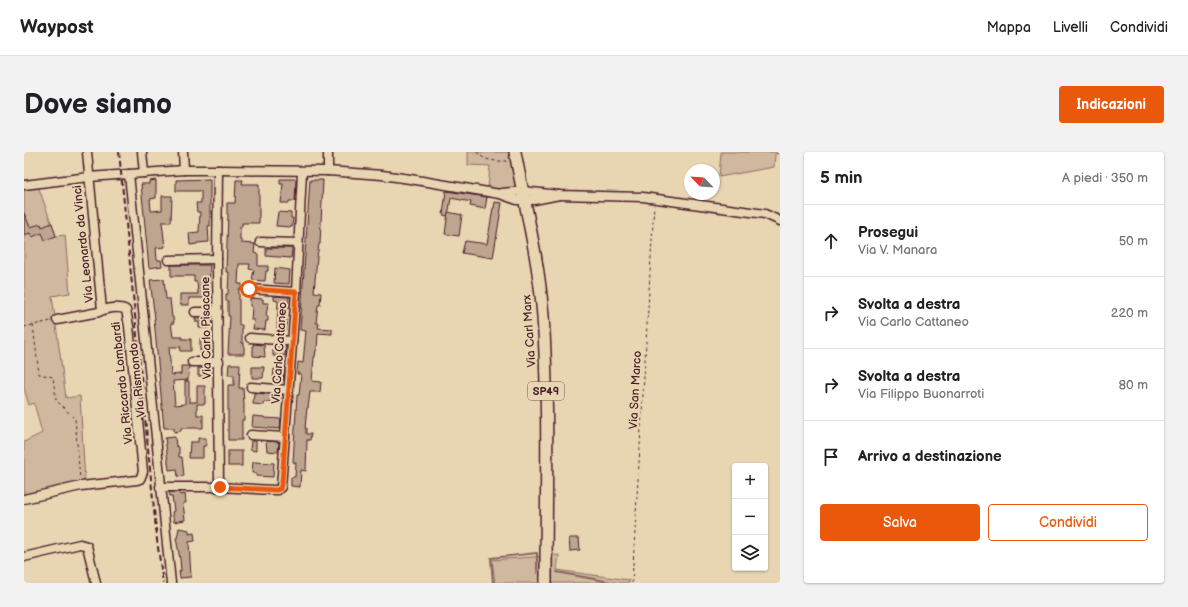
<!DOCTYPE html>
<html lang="it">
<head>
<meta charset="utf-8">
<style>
	:root { --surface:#fff; --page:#f2f2f2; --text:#202124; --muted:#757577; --line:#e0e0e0; --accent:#ea580c }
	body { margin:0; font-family:"Balsamiq Sans",sans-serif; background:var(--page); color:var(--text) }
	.controls { position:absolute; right:12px; bottom:12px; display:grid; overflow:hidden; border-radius:4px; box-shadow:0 1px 3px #0004 }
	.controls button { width:36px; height:36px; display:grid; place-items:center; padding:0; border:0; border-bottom:1px solid var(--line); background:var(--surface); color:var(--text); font:20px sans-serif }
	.compass { position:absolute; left:660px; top:12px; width:36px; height:36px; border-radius:50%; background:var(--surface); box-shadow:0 1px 3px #0004; rotate:295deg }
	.stop { position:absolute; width:12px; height:12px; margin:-9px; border:3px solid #ea580c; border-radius:50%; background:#fff }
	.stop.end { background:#ea580c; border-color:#fff; box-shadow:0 1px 4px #0008 }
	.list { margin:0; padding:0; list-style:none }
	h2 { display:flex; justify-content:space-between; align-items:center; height:52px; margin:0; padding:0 16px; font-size:17px }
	h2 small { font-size:13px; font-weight:400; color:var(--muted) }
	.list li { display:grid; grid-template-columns:26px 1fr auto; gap:12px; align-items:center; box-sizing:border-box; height:72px; padding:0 16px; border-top:1px solid var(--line) }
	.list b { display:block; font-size:15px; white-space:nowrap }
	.list p { margin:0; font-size:13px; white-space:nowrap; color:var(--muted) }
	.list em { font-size:13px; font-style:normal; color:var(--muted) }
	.actions { display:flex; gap:8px; padding:12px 16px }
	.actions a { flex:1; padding:9px 0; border:1px solid var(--accent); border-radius:4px; text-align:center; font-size:14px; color:var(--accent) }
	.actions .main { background:var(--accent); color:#fff }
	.icon { flex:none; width:22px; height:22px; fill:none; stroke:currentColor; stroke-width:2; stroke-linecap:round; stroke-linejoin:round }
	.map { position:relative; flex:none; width:756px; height:431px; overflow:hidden; border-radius:4px }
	header { display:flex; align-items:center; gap:24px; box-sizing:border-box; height:56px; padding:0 20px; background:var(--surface); border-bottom:1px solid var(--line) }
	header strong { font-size:19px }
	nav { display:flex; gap:22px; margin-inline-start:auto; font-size:14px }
	.intro { display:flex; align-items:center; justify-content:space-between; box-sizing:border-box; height:96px; padding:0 24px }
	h1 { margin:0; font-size:28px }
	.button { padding:10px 18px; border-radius:4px; background:var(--accent); color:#fff; font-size:14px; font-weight:700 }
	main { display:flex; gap:24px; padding:0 24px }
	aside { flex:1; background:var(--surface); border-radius:4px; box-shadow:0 1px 3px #0004 }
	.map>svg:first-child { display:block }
	.green { fill:#cfb89d; stroke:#8c6c64 }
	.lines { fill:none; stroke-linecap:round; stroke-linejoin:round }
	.stream { stroke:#85635d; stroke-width:2 }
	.building { fill:#bea590; stroke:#4a1f2b }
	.minor-casing { stroke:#4a1f2b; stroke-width:11 }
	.major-casing { stroke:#4a1f2b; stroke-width:14 }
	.path { stroke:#4a1f2b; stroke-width:1; stroke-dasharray:3 3; stroke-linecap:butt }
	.minor { stroke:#e8d6b3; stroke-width:8 }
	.major { stroke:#e8d6b3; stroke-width:11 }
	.rail { stroke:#4a1f2b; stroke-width:2; stroke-dasharray:6 3; stroke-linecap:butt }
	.route { stroke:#ea580c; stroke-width:5 }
	.labels { text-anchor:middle; stroke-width:4; stroke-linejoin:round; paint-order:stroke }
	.shield { fill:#e8d6b3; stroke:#795654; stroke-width:1 }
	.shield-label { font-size:11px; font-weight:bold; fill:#4a1f2b }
	.street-label { font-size:12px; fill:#4a1f2b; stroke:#e8d6b3 }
</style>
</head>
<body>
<header>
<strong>Waypost</strong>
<nav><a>Mappa</a><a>Livelli</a><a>Condividi</a></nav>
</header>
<div class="intro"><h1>Dove siamo</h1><a class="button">Indicazioni</a></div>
<main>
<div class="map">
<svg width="756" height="431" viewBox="0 0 756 431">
	<rect width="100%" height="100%" fill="#e8d6b3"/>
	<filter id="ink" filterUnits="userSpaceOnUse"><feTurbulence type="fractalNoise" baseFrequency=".025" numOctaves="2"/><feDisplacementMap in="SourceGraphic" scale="8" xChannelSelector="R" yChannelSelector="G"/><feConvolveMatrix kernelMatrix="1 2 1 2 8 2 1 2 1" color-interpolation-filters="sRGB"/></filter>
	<g filter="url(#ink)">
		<g class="green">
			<path d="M444 0H487L493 31 488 37H478L464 36 466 14 444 13Z"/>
			<path d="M697 0H756V1L751 2 750 15 695 25Z"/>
			<path d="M14 34 32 84 41 83 46 141 28 144 42 246 56 244 61 330 0 342V290L18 281 10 251 5 253 0 236V36Z"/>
			<path d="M535 403 533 418 605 428V431H471L468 408Z"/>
		</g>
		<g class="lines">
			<g class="stream">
				<path d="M533 420 591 431"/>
				<path d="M469 431 467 406 513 401V421"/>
			</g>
		</g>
		<g class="building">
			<path d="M186 27V74H184L185 90 173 91V92L166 93 165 81 175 80 176 60H173L172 51H177V39H152V28Z"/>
			<path d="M256 27H272L271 49H265V51H257L259 32H256Z"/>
			<path d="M132 28V46L126 47 127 59 138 58V44H148L147 70H138L141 95 132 96 133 108H137L138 114 125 116 117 32H125V29Z"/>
			<path d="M212 28H219L218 32H235V71H218V75H216V87H217V91L231 92 230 101 234 102V114H244V119H242L241 129 228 128 230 118 225 117 226 112H215L214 132H218V137H215V173H218V191H220V202H204L206 164H204V149H202V142H204L205 120H202L204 62H203V51H211Z"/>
			<path d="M286 28H299L296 92H295L293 105 290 140 297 141 296 153H294L292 171H295L294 176 308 177V182L294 181 293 198H292L291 205H290L288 229 297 230 296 240H286L284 256H283L281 276H282V282H287L286 288H283L282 319 277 318 276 335 267 334V325H271L272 311 269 310 273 243H275L277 222H273L274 210 279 211 282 179 276 178Z"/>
			<path d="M422 39 463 45 461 57 446 54 447 50 427 46 424 64 419 63Z"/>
			<path d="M471 50 478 51 469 106 438 101 441 89 463 92 469 56H470Z"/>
			<path d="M254 60 267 61V66H269L268 75 252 74Z"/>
			<path d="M424 60 438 63 435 84 421 82Z"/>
			<path d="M0 61 6 75 17 72 18 75 28 71 32 84 21 88 18 81 8 85 6 81 0 83Z"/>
			<path d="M242 96H268L267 106 242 104Z"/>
			<path d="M147 113H186L185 146H165V153H156V142H174L173 130H170V124H147Z"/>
			<path d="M251 116 266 118 265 132 250 131Z"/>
			<path d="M140 127 142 147H146L148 165H149L150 171H147L149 185H158V187H167V199H156L157 195H145L147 223 157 222V214H165L164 228 149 229 151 253 161 252V229H165V250H173V234H181V252H173V263H179V276H157V279L150 280V276H140L130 167H131L126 128Z"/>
			<path d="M250 144 265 145 264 157H261V168H263L261 179 253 178 254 149 250 148Z"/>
			<path d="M226 146 239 147V151H244L242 164H244V169H242L241 178 229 177 230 168H227L228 155 226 154Z"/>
			<path d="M171 166H184V176H175V170H172Z"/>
			<path d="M176 186 187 187 186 200 176 199Z"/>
			<path d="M229 192 240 193 241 205 229 204Z"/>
			<path d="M251 193 262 194 261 204H249V197H251Z"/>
			<path d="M205 212H216L215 236H219L220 252V268H218V288H204V233H210V223H204Z"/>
			<path d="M228 215H240L239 226H228Z"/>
			<path d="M174 216H187L186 224H174Z"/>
			<path d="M250 217 260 218 259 229 249 228Z"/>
			<path d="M230 241 257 243 256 251 240 250 239 253 229 252Z"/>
			<path d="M229 264 240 265V266L257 267 256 277 228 275Z"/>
			<path d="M151 285 152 294 155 295V305H158L160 324 154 325 153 317 145 318 141 286Z"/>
			<path d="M174 286H182V294H179V306H165L166 290H174Z"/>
			<path d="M227 289H232V299L226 298Z"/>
			<path d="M242 289 255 290 254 300 243 299Z"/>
			<rect x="204" y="299" width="14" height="15"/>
			<path d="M229 310 250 311 249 325 232 324V321H228Z"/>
			<path d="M145 340H156V343L161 342 162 351H159L161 368 150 370 148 360 150 359 148 344H146Z"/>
			<path d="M155 376 165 378V382L170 381 171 389 165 390 167 425 156 426 155 419H157L156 407 152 386H153Z"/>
			<path d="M545 386H555L556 398 546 399Z"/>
		</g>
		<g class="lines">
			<g class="minor-casing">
				<g id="minor">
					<path d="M63 0 78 158"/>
					<path d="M118 0 120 21"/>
					<path d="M159 0 160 18"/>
					<path d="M194 18 193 107 195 335"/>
					<path d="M304 19V0"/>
					<path d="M105 22 147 431"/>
					<path d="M0 33 65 25 160 18H194L304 19 358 23 386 27 476 42 493 48H510L535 43"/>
					<path d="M478 41 499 39 535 43 619 45 741 62 756 69"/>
					<path d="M236 90 274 91"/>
					<path d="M144 108 193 107"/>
					<path d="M225 137 272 140"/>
					<path d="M171 160H194"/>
					<path d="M226 186 268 189"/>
					<path d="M168 210H195"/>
					<path d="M227 235 265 238"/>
					<path d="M227 283 261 285"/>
					<path d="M136 335H195L249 338H254L257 335 272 140 278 20"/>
					<path d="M0 347 57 334 113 328 116 327 119 320 105 174 102 158C96 154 81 156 75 160L33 168"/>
					<path d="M0 405 56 392 63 394 72 431"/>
				</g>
			</g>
			<g class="major-casing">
				<path id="major" d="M491 0C501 54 515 109 519 164 525 252 522 343 522 431"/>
			</g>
			<g class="path">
				<path d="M453 0C460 10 473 9 483 9"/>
				<path d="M9 173 15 222 29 225 32 248 51 267 56 327"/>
				<path d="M0 175 27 169"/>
				<path d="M608 431 630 53"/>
			</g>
			<use href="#minor" class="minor"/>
			<use href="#major" class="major"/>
			<path class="rail" d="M95 0 133 388 139 431"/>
		</g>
	</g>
	<g class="lines" filter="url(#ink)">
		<path class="route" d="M196 335 252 338 256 337 258 330 272 140 225 137"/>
	</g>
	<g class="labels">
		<rect class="shield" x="504" y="230" width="36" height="18" rx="3"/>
		<g class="shield-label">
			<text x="522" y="243">SP49</text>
		</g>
		<g class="street-label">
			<text transform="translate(59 92) rotate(-96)" y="4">Via Leonardo da Vinci</text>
			<text transform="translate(182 176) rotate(-91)" y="4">Via Carlo Pisacane</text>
			<text transform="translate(505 179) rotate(-94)" y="4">Via Carl Marx</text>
			<text transform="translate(255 201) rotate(-86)" y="4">Via Carlo Cattaneo</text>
			<text transform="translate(113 228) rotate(-96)" y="4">Via Rismondo</text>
			<text transform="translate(98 231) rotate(-96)" y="4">Via Riccardo Lombardi</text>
			<text transform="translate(611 238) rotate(-87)" y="4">Via San Marco</text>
		</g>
	</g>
</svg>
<div class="controls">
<button>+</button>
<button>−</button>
<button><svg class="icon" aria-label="layers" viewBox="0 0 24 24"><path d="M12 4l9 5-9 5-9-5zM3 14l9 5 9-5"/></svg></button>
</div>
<svg class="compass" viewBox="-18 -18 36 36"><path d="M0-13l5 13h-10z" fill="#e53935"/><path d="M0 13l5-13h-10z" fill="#757577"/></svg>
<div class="stop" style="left:225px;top:137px"></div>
<div class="stop end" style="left:196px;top:335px"></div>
</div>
<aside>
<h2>5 min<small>A piedi · 350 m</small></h2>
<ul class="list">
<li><svg class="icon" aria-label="ahead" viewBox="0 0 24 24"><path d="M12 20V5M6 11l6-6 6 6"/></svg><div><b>Prosegui</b><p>Via V. Manara</p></div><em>50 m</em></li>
<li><svg class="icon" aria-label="right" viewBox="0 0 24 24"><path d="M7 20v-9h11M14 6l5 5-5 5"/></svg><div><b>Svolta a destra</b><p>Via Carlo Cattaneo</p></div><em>220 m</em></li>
<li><svg class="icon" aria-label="right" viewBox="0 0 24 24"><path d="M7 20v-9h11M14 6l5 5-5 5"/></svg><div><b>Svolta a destra</b><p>Via Filippo Buonarroti</p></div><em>80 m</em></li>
<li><svg class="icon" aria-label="arrive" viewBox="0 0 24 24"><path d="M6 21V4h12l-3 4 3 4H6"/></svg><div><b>Arrivo a destinazione</b></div></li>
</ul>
<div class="actions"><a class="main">Salva</a><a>Condividi</a></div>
</aside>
</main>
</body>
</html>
